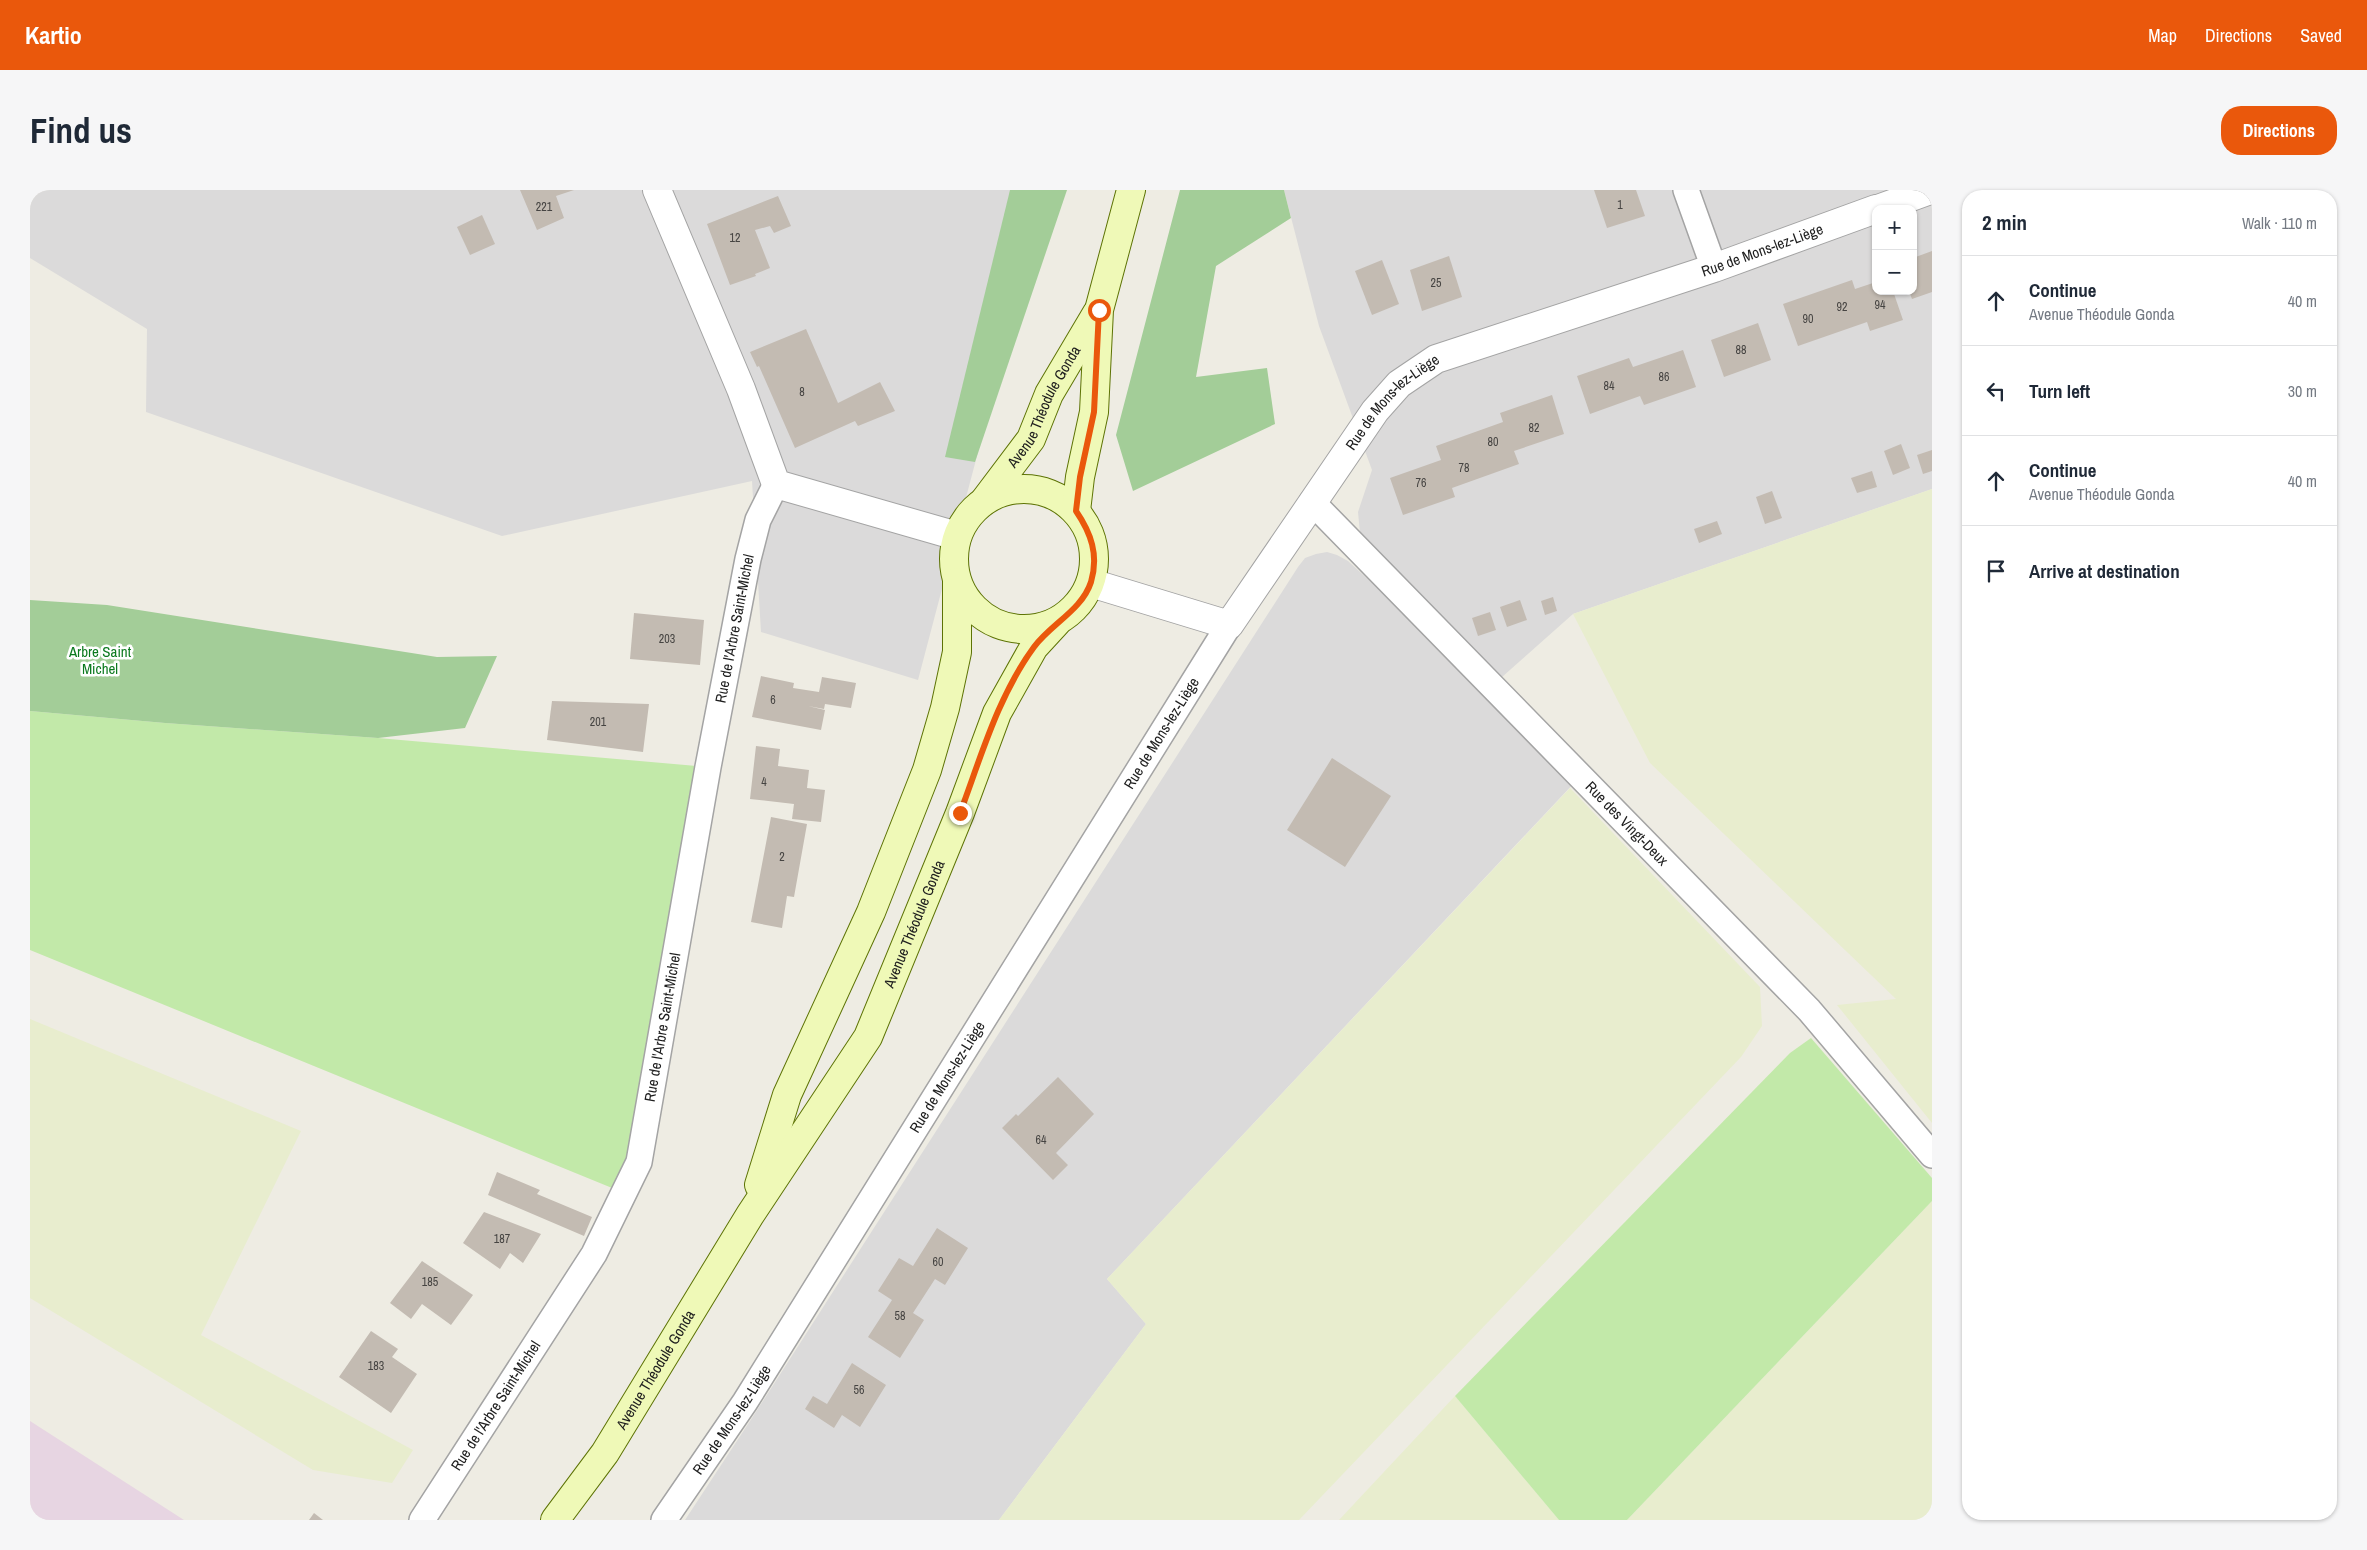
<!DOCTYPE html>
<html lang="en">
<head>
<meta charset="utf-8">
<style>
	:root { --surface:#fff; --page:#f6f6f7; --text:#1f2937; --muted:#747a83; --line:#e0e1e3; --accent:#ea580c }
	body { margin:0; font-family:"Archivo Narrow",sans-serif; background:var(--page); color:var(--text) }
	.controls { position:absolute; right:15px; top:15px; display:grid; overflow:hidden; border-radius:10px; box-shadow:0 1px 4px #0004 }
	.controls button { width:45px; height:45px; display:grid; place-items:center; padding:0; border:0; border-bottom:1px solid var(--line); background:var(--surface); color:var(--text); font:25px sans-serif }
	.stop { position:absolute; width:15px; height:15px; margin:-11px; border:4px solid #ea580c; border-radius:50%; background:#fff }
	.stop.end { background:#ea580c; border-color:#fff; box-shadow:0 1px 5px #0008 }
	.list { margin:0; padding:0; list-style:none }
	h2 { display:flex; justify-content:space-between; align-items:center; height:65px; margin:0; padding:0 20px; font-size:21px }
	h2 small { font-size:16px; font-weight:400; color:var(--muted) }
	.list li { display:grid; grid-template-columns:32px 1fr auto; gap:15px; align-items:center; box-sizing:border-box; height:90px; padding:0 20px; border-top:1px solid var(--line) }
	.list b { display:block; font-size:19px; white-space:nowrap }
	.list p { margin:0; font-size:16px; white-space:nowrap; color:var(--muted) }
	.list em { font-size:16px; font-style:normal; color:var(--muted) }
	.icon { flex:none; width:28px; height:28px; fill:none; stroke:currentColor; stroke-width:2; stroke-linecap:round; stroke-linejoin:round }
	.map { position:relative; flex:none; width:1902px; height:1330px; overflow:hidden; border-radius:20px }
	header { display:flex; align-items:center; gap:30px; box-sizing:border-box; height:70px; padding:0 25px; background:var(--accent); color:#fff }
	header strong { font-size:24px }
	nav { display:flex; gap:28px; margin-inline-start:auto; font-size:18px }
	.intro { display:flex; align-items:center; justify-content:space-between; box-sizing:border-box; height:120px; padding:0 30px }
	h1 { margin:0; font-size:35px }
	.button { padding:12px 22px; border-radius:20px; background:var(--accent); color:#fff; font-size:18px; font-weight:700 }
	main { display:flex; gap:30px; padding:0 30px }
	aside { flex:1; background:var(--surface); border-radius:20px; box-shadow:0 1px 4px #0004 }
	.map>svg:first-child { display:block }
	.residential { fill:#dbdada; fill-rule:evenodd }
	.industrial { fill:#e7d5e2 }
	.farmland { fill:#e8edce }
	.grass { fill:#c2e9a9 }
	.forest { fill:#a3cd98 }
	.building { fill:#c3bbb2 }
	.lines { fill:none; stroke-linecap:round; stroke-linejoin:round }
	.minor-casing { stroke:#a4a4a4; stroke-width:28 }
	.tertiary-casing { stroke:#a4a4a4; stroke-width:30 }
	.secondary-casing { stroke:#5d7305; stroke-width:30 }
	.minor { stroke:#fff; stroke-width:25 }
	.tertiary { stroke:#fff; stroke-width:28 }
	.secondary { stroke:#eff9b7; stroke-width:28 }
	.route { stroke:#ea580c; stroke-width:6 }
	.labels { text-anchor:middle; stroke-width:5; stroke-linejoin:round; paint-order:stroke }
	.number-label { font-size:12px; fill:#464442 }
	.street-label { font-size:15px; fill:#1d1d1d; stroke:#fff }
	.park-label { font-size:15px; fill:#0c7a1f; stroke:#fff }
</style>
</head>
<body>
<header>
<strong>Kartio</strong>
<nav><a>Map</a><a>Directions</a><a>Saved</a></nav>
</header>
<div class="intro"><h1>Find us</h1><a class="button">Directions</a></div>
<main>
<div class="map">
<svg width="1902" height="1330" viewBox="0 0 1902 1330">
	<rect width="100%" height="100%" fill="#eeece3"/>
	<g class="residential">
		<path d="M0 0H1017L888 490 731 442 722 291 472 346 116 222 117 139 0 68Z"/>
		<path d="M1254 0H1902V299L1543 424 1472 487 1330 343 1328 322 1342 280 1289 136ZM1846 19H1883V101H1846Z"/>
		<path d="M1297 362 1307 365 1318 371 1352 402 1545 592 1077 1089 1116 1134 969 1330H655L722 1228 1268 377 1275 368 1286 364Z"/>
	</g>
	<path class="industrial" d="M0 1231 154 1330H0Z"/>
	<g class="farmland">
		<path d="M1902 299V933L1807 815 1866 809 1620 573 1543 424Z"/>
		<path d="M1540 598 1730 797 1732 836 1711 867 1269 1330H969L1116 1134 1077 1089Z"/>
		<path d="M0 829 271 941 171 1145 383 1260 362 1293 283 1280 0 1108Z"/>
		<path d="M1902 1011V1330H1597Z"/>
		<path d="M1425 1206 1529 1330H1309Z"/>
	</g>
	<g class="grass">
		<path d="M0 521 135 533 348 548 678 577 609 972 587 1000 0 760Z"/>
		<path d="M1781 848 1902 988V1011L1597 1330H1529L1425 1206 1760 863Z"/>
	</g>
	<g class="forest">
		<path d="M980 0H1037L945 272 915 267Z"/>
		<path d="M1150 0H1254L1261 28 1186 76 1166 187 1237 178 1245 234 1103 301 1086 245Z"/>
		<path d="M0 410 77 415 407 467 467 466 435 538 348 548 135 533 0 521Z"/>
	</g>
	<g class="building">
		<path d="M490 0H544L526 6 534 28 507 40Z"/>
		<path d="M1564 0H1606L1615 26 1577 38Z"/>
		<path d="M748 6 761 36 744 43 740 36 725 40 740 78 725 84 726 86 700 95 677 34Z"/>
		<path d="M452 25 465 54 440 65 427 37Z"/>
		<path d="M1902 61V102L1882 109 1879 101H1883V68Z"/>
		<path d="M1419 66 1432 107 1392 121 1380 80Z"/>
		<path d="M1352 70 1369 114 1342 125 1325 81Z"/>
		<path d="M1822 90 1825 99 1846 92V101H1863L1873 130 1840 141 1837 132 1768 156 1753 114Z"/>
		<path d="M1728 133 1741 170 1694 187 1681 150Z"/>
		<path d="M776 139 808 213 850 192 865 221 828 236 825 231 765 258 729 176 727 177 720 162Z"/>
		<path d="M1653 160 1666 197 1614 215 1610 206 1560 224 1547 186 1599 168 1603 177Z"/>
		<path d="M1522 205 1534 244 1484 261 1489 274 1422 298 1425 307 1373 325 1360 288 1411 270 1406 256 1473 232 1470 223Z"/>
		<path d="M1871 254 1880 278 1863 285 1854 261Z"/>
		<path d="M1902 260V281L1893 284 1887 265Z"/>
		<path d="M1842 281 1847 297 1827 303 1821 288Z"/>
		<path d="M1742 301 1752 328 1735 334 1726 307Z"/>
		<path d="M1687 331 1692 344 1669 353 1664 339Z"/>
		<path d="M1523 407 1527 421 1515 425 1511 411Z"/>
		<path d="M1490 410 1497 430 1477 437 1470 417Z"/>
		<path d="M1460 422 1466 440 1448 446 1442 428Z"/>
		<path d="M604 423 674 430 670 475 600 469Z"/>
		<path d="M731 486 764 493 763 498 789 502 792 487 826 493 821 518 795 514 794 519 778 516 795 520 791 540 722 527Z"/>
		<path d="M522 511 619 514 613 562 517 550Z"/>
		<path d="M726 556 750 559 748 576 779 580 777 598 795 600 791 632 762 629 764 614 720 609Z"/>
		<path d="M1302 568 1361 606 1315 677 1257 640Z"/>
		<path d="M741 627 777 634 764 707 757 706 752 738 721 732Z"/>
		<path d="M1028 887 1064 924 1026 963 1038 975 1023 990 972 938 986 924 988 926Z"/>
		<path d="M467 982 510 1000 507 1004 562 1027 554 1046 458 1005Z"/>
		<path d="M454 1022 511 1044 493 1073 480 1063 470 1079 433 1053Z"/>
		<path d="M907 1038 938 1058 915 1095 905 1089 883 1123 894 1130 870 1168 838 1147 862 1110 848 1101 869 1068 883 1076Z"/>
		<path d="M392 1071 443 1105 421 1135 392 1114 381 1129 360 1113Z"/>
		<path d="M341 1141 368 1159 362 1167 387 1184 361 1223 309 1187Z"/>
		<path d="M822 1173 856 1195 830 1237 812 1225 804 1238 775 1219 783 1206 797 1214Z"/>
		<path d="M284 1323 293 1330H279Z"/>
	</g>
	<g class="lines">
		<g class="minor-casing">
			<g id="minor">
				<path d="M1656 0 1684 78"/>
				<path id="s1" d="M1282 312 1779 820 1902 965"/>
				<path id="s2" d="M392 1330 564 1064 609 972 678 577 718 369 728 330 746 294"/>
				<path id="s3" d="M634 1330 715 1212 1199 435"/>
			</g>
		</g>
		<g class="tertiary-casing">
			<g id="tertiary">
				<path d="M627 0 711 199 746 294 927 346"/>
				<path d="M1848 19 1900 0"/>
				<path id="s4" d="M1061 393 1199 435 1345 221 1369 194 1406 169 1684 78 1846 19"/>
			</g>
		</g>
		<g class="secondary-casing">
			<g id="secondary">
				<circle cx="994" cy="369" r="70"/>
				<path id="s5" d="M955 310 1001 249 1019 204 1067 123"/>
				<path d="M1046 321 1050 287 1064 222 1069 120 1101 0"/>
				<path d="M729 995 757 905 841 722 897 580 915 518 927 462V392"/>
				<path id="s6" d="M525 1330 575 1263 720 1025 838 847 930 623 967 523 1004 457 1027 432"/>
			</g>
		</g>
		<use href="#minor" class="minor"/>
		<use href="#tertiary" class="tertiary"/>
		<use href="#secondary" class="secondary"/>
	</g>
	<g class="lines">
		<path class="route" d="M930 623C951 567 968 506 1004 457 1021 434 1052 420 1061 392 1069 365 1061 343 1046 321L1050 287 1064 222 1069 120"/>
	</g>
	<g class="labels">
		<g class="number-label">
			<text x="1590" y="19">1</text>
			<text x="514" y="21">221</text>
			<text x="705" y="52">12</text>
			<text x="1406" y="97">25</text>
			<text x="1850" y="119">94</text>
			<text x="1812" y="121">92</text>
			<text x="1778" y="133">90</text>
			<text x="1711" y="164">88</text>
			<text x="1634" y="191">86</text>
			<text x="1579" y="200">84</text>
			<text x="772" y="206">8</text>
			<text x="1504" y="242">82</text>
			<text x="1463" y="256">80</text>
			<text x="1434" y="282">78</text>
			<text x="1391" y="297">76</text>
			<text x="637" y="453">203</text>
			<text x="743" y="514">6</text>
			<text x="568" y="536">201</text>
			<text x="734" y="596">4</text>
			<text x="752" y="671">2</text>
			<text x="1011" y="954">64</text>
			<text x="472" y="1053">187</text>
			<text x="908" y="1076">60</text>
			<text x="400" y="1096">185</text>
			<text x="870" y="1130">58</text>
			<text x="346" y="1180">183</text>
			<text x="829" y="1204">56</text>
		</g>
		<g class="street-label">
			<text dy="5" stroke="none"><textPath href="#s4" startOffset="828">Rue de Mons-lez-Liège</textPath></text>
			<text dy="5" stroke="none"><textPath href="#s4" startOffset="422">Rue de Mons-lez-Liège</textPath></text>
			<text dy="5" stroke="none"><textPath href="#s5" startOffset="111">Avenue Théodule Gonda</textPath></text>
			<text dy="5" stroke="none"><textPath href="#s2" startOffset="961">Rue de l'Arbre Saint-Michel</textPath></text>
			<text dy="5" stroke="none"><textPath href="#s3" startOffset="931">Rue de Mons-lez-Liège</textPath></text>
			<text dy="5" stroke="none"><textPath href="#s1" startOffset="450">Rue des Vingt-Deux</textPath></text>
			<text dy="5" stroke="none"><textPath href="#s6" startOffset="698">Avenue Théodule Gonda</textPath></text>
			<text dy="5" stroke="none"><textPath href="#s2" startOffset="556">Rue de l'Arbre Saint-Michel</textPath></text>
			<text dy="5" stroke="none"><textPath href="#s3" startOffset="526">Rue de Mons-lez-Liège</textPath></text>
			<text dy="5" stroke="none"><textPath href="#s6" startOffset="181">Avenue Théodule Gonda</textPath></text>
			<text dy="5" stroke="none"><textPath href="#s2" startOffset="136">Rue de l'Arbre Saint-Michel</textPath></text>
			<text dy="5" stroke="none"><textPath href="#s3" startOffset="121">Rue de Mons-lez-Liège</textPath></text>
		</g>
		<g class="park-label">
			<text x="70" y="467">Arbre Saint<tspan x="70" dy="17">Michel</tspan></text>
		</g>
	</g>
</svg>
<div class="controls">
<button>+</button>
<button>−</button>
</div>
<div class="stop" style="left:1069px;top:120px"></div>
<div class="stop end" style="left:930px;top:623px"></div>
</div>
<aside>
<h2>2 min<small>Walk · 110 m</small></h2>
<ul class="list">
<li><svg class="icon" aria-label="ahead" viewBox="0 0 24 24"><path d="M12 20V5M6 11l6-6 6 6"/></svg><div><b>Continue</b><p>Avenue Théodule Gonda</p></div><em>40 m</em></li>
<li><svg class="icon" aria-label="left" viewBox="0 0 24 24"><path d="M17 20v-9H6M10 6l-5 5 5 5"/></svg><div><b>Turn left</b></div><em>30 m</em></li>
<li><svg class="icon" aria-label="ahead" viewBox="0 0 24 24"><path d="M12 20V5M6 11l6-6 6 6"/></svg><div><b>Continue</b><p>Avenue Théodule Gonda</p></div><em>40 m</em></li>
<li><svg class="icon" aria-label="arrive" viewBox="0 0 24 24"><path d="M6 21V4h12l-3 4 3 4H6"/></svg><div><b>Arrive at destination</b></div></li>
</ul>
</aside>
</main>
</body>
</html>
